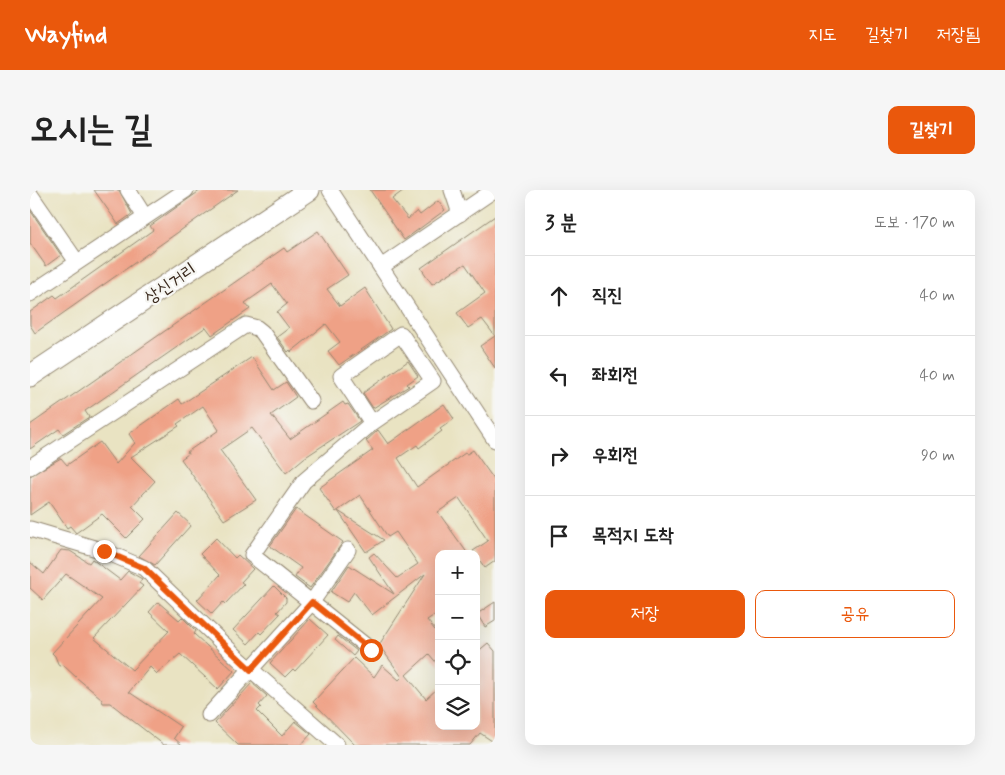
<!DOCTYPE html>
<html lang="ko">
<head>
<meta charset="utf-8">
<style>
	:root { --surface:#fff; --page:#f6f6f6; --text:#222; --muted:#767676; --line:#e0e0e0; --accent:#ea580c }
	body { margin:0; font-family:Mynerve,"Poor Story",sans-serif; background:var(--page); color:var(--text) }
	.controls { position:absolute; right:15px; bottom:15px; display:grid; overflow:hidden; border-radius:10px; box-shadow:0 5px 20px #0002 }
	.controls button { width:45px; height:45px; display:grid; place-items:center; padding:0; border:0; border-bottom:1px solid var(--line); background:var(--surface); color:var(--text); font:25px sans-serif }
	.stop { position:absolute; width:15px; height:15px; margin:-11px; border:4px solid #ea580c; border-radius:50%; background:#fff }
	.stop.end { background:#ea580c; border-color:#fff; box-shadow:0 1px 5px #0008 }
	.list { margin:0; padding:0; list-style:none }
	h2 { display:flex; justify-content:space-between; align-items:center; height:65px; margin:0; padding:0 20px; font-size:21px }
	h2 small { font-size:16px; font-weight:400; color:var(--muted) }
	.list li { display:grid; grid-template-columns:32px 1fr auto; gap:15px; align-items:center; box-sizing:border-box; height:80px; padding:0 20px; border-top:1px solid var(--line) }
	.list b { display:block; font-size:19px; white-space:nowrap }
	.list em { font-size:16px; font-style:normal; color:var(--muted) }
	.actions { display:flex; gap:10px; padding:15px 20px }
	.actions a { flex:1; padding:11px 0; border:1px solid var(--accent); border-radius:10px; text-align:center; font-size:18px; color:var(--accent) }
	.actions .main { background:var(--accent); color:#fff }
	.icon { flex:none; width:28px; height:28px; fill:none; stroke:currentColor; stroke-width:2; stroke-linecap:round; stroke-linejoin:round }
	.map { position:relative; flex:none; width:465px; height:555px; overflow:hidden; border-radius:10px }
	header { display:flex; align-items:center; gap:30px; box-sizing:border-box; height:70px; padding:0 25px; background:var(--accent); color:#fff }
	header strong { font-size:24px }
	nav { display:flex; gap:28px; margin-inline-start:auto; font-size:18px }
	.intro { display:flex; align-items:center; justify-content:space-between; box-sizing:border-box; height:120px; padding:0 30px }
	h1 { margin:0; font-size:35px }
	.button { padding:12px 22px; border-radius:10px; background:var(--accent); color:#fff; font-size:18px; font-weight:700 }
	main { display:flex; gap:30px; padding:0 30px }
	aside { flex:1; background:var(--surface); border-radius:10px; box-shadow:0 5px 20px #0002 }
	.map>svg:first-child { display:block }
	.building { fill:#efa186 }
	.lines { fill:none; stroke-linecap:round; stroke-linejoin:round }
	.minor-casing { stroke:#928670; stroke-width:17 }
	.secondary-casing { stroke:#928670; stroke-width:23 }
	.minor { stroke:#fff; stroke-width:15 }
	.secondary { stroke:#fff; stroke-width:21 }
	.route { stroke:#ea580c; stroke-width:6 }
	.labels { text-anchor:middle; stroke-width:4.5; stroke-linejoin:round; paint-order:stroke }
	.street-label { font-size:18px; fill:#3b2a1e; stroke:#f6f6f2 }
</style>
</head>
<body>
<header>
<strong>Wayfind</strong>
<nav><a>지도</a><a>길찾기</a><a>저장됨</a></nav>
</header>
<div class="intro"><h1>오시는 길</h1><a class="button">길찾기</a></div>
<main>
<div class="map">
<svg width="465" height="555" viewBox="0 0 465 555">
	<rect width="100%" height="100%" fill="#f6f6f2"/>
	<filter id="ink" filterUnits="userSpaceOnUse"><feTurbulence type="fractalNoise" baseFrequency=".02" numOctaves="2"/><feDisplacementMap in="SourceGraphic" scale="10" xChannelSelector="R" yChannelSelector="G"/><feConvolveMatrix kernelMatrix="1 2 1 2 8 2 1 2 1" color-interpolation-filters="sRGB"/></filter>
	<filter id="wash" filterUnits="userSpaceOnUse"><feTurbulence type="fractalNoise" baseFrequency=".0096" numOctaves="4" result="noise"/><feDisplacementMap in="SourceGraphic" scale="20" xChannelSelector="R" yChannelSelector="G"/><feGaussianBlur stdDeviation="1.12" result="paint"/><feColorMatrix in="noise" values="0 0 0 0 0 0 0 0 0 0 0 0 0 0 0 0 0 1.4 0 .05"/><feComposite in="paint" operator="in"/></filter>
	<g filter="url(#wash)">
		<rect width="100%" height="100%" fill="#e9e3c2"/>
		<g id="blocks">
			<g class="building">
				<path d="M64 0H89L102 24 88 34Z"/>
				<path d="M171 0H208L5 143 0 135V122L24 105 27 108 123 40 120 36Z"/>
				<path d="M340 0H374L362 9 378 29 387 21 390 25 408 11 415 20 374 50Z"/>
				<path d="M0 20 31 65 16 76 0 53Z"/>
				<path d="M465 26V178L450 156 465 146 452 129 438 138 427 123 455 103 435 74 402 94 391 78Z"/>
				<path d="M288 41 318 85 297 99 310 116 335 98 361 139 347 149 309 175 298 161 310 152 296 134 261 162 260 160 258 162 247 147 259 138 247 122 257 114 242 94 215 113 220 119 182 145 176 137 55 221 59 227 33 244 29 239 0 259V235L254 58 257 62Z"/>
				<path d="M222 167 244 200 256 192 266 207 241 225 260 249 313 212 315 215 318 214 330 231 274 268 256 283 222 238 190 260 226 310 194 330 151 269 158 264 157 262 189 240 173 216 147 234 149 236 101 267 125 291 102 316 115 329 96 348 72 324 46 343 40 336 37 338 19 312 0 325V286L31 268 37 275 70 252 86 274 105 253 99 244 149 209 152 214Z"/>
				<path d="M378 171 388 186 377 194 379 196 343 218 333 203Z"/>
				<path d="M414 214 424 229 410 239 412 241 389 258 387 255 368 268 387 297 435 263 437 264 443 260 465 291V371L455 378 443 361 458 351 429 308 408 322 438 364H409V422L397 430 409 445V476L399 464 376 485 396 509 409 497V536H446V463L458 453 465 461V553L450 543 440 555H325L283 512 324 468 344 487 352 475 369 490 372 487 349 455 395 384 342 425 324 402 317 412 301 402 319 375 364 404 339 367 344 363 367 388 388 374 366 342 358 347 330 305 306 322 289 298 343 260 336 251 348 240 358 254Z"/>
				<path d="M266 319 313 352 280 398 265 387 271 378 240 356Z"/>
				<path d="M308 321 354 350 336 362Z"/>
				<path d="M148 323 161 335 125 375 109 366Z"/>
				<path d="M186 348 205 368 208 365 223 379 211 392 214 394 195 414 193 412 182 424 167 410 190 385 170 364Z"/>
				<path d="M31 360 40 361 59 373 62 369 90 390 98 381 112 389 109 393 113 396 64 448 102 480 139 441 119 422 128 412 149 430 152 427 166 441 164 444 204 481 188 499 150 464 127 484 120 477 99 502 151 537 144 548 152 555H134L80 513H73L71 508 47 488 33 475 29 476 25 466 22 463 72 409 36 384 13 410 0 398V372L14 384Z"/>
				<path d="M244 396 256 408V412L247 422 250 424 231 444 229 442 218 454 203 440Z"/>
				<path d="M465 412V431L455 437 447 424Z"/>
				<path d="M280 429 298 445 265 481 263 479 255 487 240 473Z"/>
				<path d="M308 446 327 461 323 466 305 450Z"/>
				<path d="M222 493 237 506 229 515 231 517 227 521 252 546 265 531 281 544 271 555H208L185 533Z"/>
			</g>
		</g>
	</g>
	<g filter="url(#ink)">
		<use href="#blocks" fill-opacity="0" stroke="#928670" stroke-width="1"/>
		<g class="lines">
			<g class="minor-casing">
				<g id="minor">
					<path d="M98 0 115 27"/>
					<path d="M300 0 465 250"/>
					<path d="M422 0 430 24"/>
					<path d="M0 4 47 72"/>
					<path d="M351 77 464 0"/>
					<path d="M0 104 156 0"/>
					<path d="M0 277 216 135 227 138 232 142 281 211"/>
					<path d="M0 339 74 361 114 378 208 468 307 555"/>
					<path d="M341 460 222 365 274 291 342 233 403 191 371 144 311 186 342 233"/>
					<path d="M179 525 282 412 318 360"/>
				</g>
			</g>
			<g class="secondary-casing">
				<path id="secondary" d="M0 186 279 0"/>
			</g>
			<use href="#minor" class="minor"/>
			<use href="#secondary" class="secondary"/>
		</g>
	</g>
	<g class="lines" filter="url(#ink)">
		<path class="route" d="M74 361 114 378 221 480 282 412 341 460"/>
	</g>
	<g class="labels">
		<g class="street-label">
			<text transform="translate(140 93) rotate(-34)" y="6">상신거리</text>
		</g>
	</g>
</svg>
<div class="controls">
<button>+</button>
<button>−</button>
<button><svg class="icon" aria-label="locate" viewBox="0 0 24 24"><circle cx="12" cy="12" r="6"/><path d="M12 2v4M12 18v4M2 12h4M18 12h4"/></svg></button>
<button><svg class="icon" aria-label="layers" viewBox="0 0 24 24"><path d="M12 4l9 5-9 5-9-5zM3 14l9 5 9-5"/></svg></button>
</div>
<div class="stop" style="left:341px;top:460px"></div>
<div class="stop end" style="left:74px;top:361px"></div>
</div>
<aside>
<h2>3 분<small>도보 · 170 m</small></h2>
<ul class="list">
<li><svg class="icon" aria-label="ahead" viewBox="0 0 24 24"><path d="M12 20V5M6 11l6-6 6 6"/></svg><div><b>직진</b></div><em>40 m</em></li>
<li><svg class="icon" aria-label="left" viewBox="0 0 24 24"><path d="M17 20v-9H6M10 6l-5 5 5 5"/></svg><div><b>좌회전</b></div><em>40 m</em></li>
<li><svg class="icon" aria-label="right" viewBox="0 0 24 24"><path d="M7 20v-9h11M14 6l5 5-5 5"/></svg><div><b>우회전</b></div><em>90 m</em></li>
<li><svg class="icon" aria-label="arrive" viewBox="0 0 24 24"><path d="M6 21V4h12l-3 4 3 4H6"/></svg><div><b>목적지 도착</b></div></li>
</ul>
<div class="actions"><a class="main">저장</a><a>공유</a></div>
</aside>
</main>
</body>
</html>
